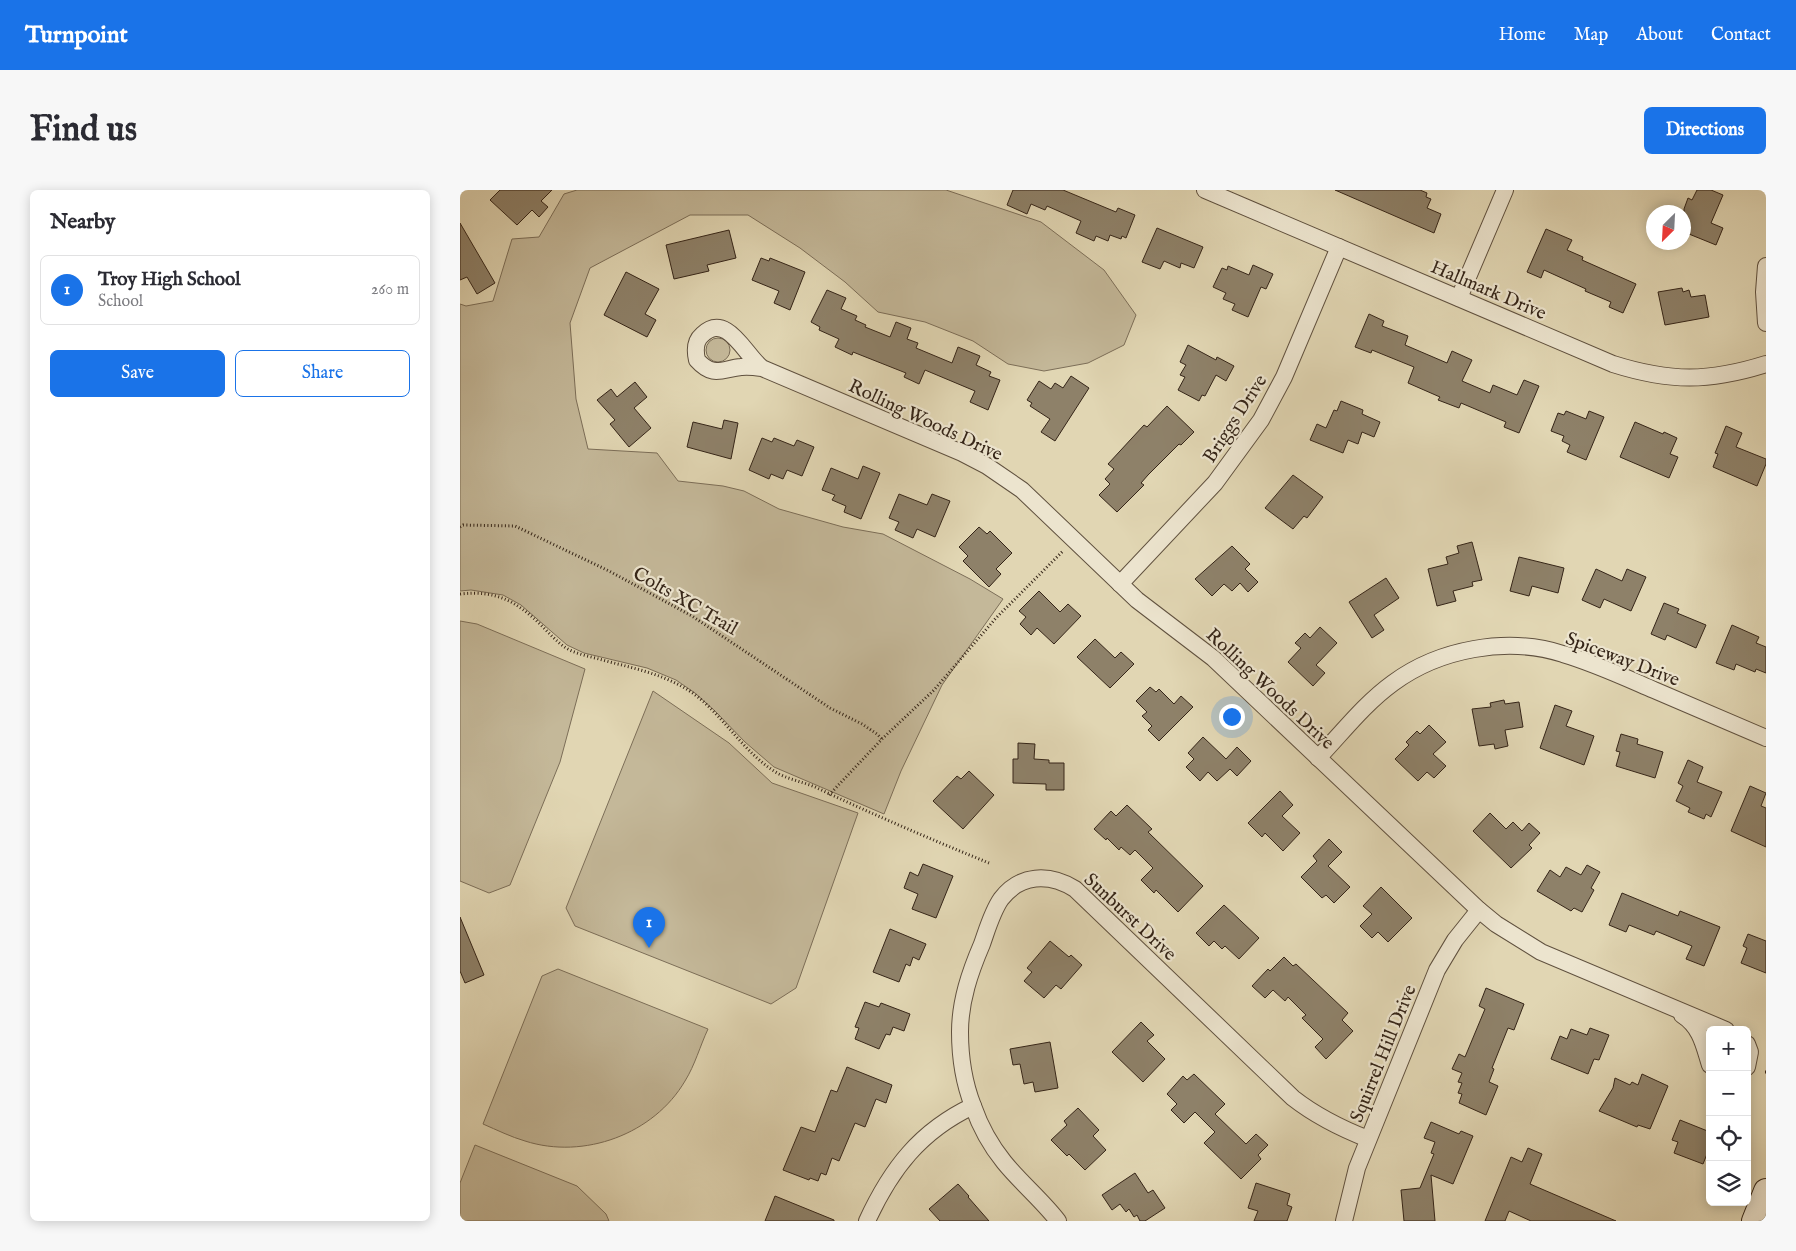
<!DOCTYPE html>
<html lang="en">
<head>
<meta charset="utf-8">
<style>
	:root { --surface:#fff; --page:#f7f7f7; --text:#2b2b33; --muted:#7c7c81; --line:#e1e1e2; --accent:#1a73e8 }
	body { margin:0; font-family:"IM FELL English",serif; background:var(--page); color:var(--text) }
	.controls { position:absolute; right:15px; bottom:15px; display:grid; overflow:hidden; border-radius:8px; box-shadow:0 2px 12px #0003 }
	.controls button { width:45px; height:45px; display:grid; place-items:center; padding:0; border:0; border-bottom:1px solid var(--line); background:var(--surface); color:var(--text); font:25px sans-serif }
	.compass { position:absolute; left:1186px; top:15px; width:45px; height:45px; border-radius:50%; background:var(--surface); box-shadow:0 2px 12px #0003; rotate:204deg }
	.you { position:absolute; left:771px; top:526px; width:18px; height:18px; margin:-12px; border:4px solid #fff; border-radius:50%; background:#1a73e8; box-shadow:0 0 0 8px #1a73e833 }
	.badge { display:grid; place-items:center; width:32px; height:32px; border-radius:50%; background:var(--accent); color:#fff; font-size:16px; font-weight:700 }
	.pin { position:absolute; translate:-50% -41px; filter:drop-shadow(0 1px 2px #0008) }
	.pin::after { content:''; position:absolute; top:26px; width:18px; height:15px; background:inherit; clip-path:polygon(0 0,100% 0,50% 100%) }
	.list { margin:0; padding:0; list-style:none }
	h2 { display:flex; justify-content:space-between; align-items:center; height:65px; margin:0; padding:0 20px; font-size:21px }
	h2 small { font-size:16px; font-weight:400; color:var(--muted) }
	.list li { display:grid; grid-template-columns:32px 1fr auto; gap:15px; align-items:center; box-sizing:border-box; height:70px; margin:0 10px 10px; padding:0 10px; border:1px solid var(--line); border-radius:8px }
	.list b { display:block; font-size:19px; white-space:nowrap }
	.list p { margin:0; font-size:16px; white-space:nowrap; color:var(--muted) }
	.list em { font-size:16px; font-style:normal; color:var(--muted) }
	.actions { display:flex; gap:10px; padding:15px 20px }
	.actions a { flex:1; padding:11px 0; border:1px solid var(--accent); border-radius:8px; text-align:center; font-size:18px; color:var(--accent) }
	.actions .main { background:var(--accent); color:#fff }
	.icon { flex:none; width:28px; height:28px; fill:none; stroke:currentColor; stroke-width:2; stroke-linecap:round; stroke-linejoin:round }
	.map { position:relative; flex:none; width:1306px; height:1031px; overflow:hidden; border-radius:8px }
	header { display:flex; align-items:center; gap:30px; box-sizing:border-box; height:70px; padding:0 25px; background:var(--accent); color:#fff }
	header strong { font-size:24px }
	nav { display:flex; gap:28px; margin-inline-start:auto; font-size:18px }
	.intro { display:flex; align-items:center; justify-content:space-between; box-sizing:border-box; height:120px; padding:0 30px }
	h1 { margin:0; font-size:35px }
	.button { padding:12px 22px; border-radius:8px; background:var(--accent); color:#fff; font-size:18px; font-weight:700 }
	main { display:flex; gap:30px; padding:0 30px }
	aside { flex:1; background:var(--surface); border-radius:8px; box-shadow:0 2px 12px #0003 }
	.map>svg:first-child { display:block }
	.green { fill:#c4b899; stroke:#7c6e58 }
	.building { fill:#8e8169; stroke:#352518 }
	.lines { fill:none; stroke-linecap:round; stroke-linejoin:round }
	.street-casing { stroke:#60513f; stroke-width:18 }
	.secondary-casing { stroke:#352518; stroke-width:26 }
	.path { stroke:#352518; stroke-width:3; stroke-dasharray:1 2.5; stroke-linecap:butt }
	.street { stroke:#ece4ce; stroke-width:16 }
	.secondary { stroke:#ece4ce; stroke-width:24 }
	.labels { text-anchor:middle; stroke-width:4.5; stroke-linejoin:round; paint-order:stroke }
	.street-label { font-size:19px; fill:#352518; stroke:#ece4ce }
</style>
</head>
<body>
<header>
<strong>Turnpoint</strong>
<nav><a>Home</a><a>Map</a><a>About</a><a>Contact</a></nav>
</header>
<div class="intro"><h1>Find us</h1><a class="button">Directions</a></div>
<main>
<aside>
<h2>Nearby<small></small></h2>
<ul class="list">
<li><span class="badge">1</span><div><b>Troy High School</b><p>School</p></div><em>260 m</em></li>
</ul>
<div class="actions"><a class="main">Save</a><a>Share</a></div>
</aside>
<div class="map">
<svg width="1306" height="1031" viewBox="0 0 1306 1031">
	<rect width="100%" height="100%" fill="#e1d6b3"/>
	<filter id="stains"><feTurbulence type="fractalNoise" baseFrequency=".004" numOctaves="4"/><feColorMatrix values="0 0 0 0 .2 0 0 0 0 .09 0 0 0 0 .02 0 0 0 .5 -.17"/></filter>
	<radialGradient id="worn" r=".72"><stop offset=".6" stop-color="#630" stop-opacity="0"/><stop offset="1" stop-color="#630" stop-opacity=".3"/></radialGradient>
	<g class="green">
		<path d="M117 0H486L581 32 644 80 676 125 664 155 628 173 584 181 548 174 513 151 465 132 418 122 385 92 340 58 288 25H230L130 78 110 133 116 209 128 259 197 263 218 291 263 296 284 301 319 319 383 337 423 344 510 389 543 409 482 495 441 581 424 624 314 577 285 552 255 521 235 503 216 490 187 478 124 463 107 455 61 415 43 405 11 400 0 401V114L6 116 33 111 52 49 79 47 104 4Z"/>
		<circle cx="258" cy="160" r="12"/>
		<path d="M0 431 17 434 125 479 100 572 50 695 29 703 0 691Z"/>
		<path d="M193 501 269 553 312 593 398 623 336 798 311 814 115 736 106 718Z"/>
		<path d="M98 779 248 839C240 856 235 875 225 891 194 944 124 970 65 951 51 947 37 940 23 934L82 786Z"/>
		<path d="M15 955 117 996 146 1024 149 1031H0V993Z"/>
	</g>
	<g class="building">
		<path d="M40 0H92L81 11 88 17 79 27 72 20 57 35 30 10Z"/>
		<path d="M553 0H603L656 22 658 18 675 25 666 48 662 46 661 49 650 45 648 51 636 46 634 51 616 43 621 31 587 16 585 20 571 14 567 24 547 15Z"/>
		<path d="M875 0H960L967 3 966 7 971 9 967 18 981 24 974 43Z"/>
		<path d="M1237 0H1251L1263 5 1251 33 1263 38 1256 55 1224 42V19L1228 8 1232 10Z"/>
		<path d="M0 33 35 93 17 104 7 87 0 90Z"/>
		<path d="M697 38 743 57 734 78 721 73 720 78 704 71 700 79 682 72Z"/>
		<path d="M1086 39 1112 50 1107 60 1123 67 1122 70 1176 94 1163 123 1149 117 1151 112 1125 101 1126 99 1084 80 1081 88 1067 82Z"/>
		<path d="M269 40 276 68 247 75 249 81 214 89 206 55Z"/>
		<path d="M301 68 309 71 310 68 345 82 330 120 314 113 319 101 292 90Z"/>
		<path d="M793 75 813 84 806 99 801 97 788 127 772 120 775 114 763 109 766 103 753 97 762 78 767 80 768 76 789 85Z"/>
		<path d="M166 82 199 99 185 124 196 130 187 147 144 125Z"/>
		<path d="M1222 98 1223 102 1229 100 1231 107 1245 105 1249 127 1205 135 1198 102Z"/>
		<path d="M367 100 386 108 381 119 397 126 395 130 406 135 405 137 430 147 436 132 451 138 447 149 458 153 456 158 492 173 498 157 520 166 516 175 531 182 529 186 540 190 528 220 510 212 515 201 465 180 459 194 444 187 446 183 393 162 392 165 375 157 379 149 359 140 360 137 351 132Z"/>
		<path d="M909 124 924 131 922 136 948 146 945 155 987 173 992 161 1012 170 1002 191 1030 203 1033 195 1057 205 1064 190 1079 196 1059 243 1044 237 1046 232 1001 213 999 218 978 210 980 207 948 193 954 177 912 160 911 163 895 157Z"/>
		<path d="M728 155 756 170 757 167 774 176 766 191 756 185 745 206 742 205 739 211 718 200 725 187 720 185 726 175 720 172Z"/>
		<path d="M611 186 629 198 595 251 581 242 590 229 570 216 572 213 567 210 579 191 591 199 595 193 603 198Z"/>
		<path d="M175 192 187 207 174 218 191 238 169 257 150 234 155 230 137 210 151 199 157 207Z"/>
		<path d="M881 211 903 220 902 224 920 232 914 247 902 242 898 254 888 250 883 263 850 250 857 234 866 238 874 220 877 221Z"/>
		<path d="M707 216 734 242 721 255 719 254 688 285 681 293 684 295 657 322 639 305 650 294 645 289 654 279 648 274 684 235 687 237Z"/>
		<path d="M1106 221 1126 229 1129 221 1144 227 1126 270 1107 262 1110 255 1102 251 1104 246 1091 241 1098 223 1104 225Z"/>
		<path d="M264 230 278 233 271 269 227 257 233 232 262 239Z"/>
		<path d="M1175 232 1203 244 1204 242 1217 248 1210 264 1218 267 1209 288 1160 267Z"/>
		<path d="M1266 236 1282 243 1276 257 1306 269V274L1297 296 1253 277 1258 264 1255 263Z"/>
		<path d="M302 248 312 252 314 248 334 256 337 250 354 257 342 286 327 280 323 289 311 284 309 289 289 280Z"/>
		<path d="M403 276 420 283 401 329 384 322 386 316 372 310 375 305 362 300 371 278 398 289Z"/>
		<path d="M833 285 863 307 847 328 844 326 833 339 805 318Z"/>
		<path d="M439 304 467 315 472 304 490 311 475 347 457 339 453 348 435 340 439 332 429 328Z"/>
		<path d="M519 337 527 344 530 341 552 363 536 379 541 384 529 397 503 371 508 366 499 357Z"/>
		<path d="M1012 352 1022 390 1012 392 1013 396 993 401 996 411 977 416 968 379 988 374 986 367 999 363 997 356Z"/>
		<path d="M772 356 790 374 785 379 798 392 788 402 780 393 772 401 764 394 752 406 735 389Z"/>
		<path d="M1059 367 1104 378 1098 403 1072 396 1069 406 1050 401Z"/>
		<path d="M1136 379 1162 391 1167 379 1186 387 1171 421 1144 409 1140 418 1122 410Z"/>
		<path d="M926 388 939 408 914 425 924 440 912 448 889 412Z"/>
		<path d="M579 401 600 422 608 414 621 426 594 454 577 438 571 445 560 434 566 427 559 421Z"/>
		<path d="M1204 413 1219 419 1217 423 1246 435 1236 458 1207 445 1205 450 1191 444Z"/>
		<path d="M1272 435 1299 447 1296 453 1306 457V483L1296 479 1295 482 1276 474 1274 480 1256 473Z"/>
		<path d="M860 437 877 453 856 475 865 483 853 496 828 472 841 458 835 453 845 443 850 448Z"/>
		<path d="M635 449 655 468 661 462 674 474 650 498 617 467Z"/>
		<path d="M690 497 696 502 699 499 714 514 721 506 733 517 699 551 688 540 692 536 682 526 687 522 676 511Z"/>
		<path d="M1044 510 1045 514 1059 512 1063 537 1045 540 1048 556 1035 559 1034 554 1019 556 1012 519 1031 517 1030 513Z"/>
		<path d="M1095 515 1112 521 1106 536 1134 546 1124 575 1080 558Z"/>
		<path d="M969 535 986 552 973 564 986 576 974 588 967 582 958 591 935 569 949 555 946 552 957 541 960 544Z"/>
		<path d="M1161 544 1178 549 1177 554 1203 562 1195 588 1156 576 1160 562 1156 561Z"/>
		<path d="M743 547 766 569 777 557 791 571 777 586 770 579 757 591 748 582 740 591 726 577 734 569 728 563Z"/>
		<path d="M558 553 575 554 574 569 589 570V573H604V600H586V594L553 593V569H558Z"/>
		<path d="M1228 570 1243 577 1237 592 1262 602 1251 627 1246 624 1244 629 1228 622 1230 618 1216 611 1223 596 1218 593Z"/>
		<path d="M509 581 534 605 503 639 473 611 497 586 501 589Z"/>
		<path d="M1290 596 1306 603 1301 616 1306 618V657L1271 641Z"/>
		<path d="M820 601 833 615 822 626 840 643 823 661 805 643 802 647 788 633Z"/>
		<path d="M667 615 692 639 688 642 743 696 718 722 696 700 694 703 681 690 693 678 675 660 670 665 661 657 659 660 647 648 646 650 634 639 651 621 656 626Z"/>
		<path d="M1030 623 1046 639 1053 632 1062 641 1069 633 1080 643 1069 655 1072 658 1051 678 1013 641Z"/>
		<path d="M869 649 882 662 868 676 890 697 874 713 866 705 862 708 841 687 857 671 853 666Z"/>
		<path d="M463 674 493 686 476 728 452 719 458 704 444 698 450 682 458 686Z"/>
		<path d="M1127 675 1140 682 1131 698 1134 700 1122 722 1114 718 1111 721 1077 701 1090 680 1100 687 1106 677 1121 685Z"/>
		<path d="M921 697 952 728 928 752 918 742 912 748 900 736 912 724 903 716Z"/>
		<path d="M1162 703 1218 726 1220 721 1260 737 1244 776 1226 769 1232 756 1196 741 1194 745 1169 735 1166 742 1149 735Z"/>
		<path d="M764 715 799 748 779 769 765 756 762 759 754 751 749 756 736 743Z"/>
		<path d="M0 727 24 785 5 793 0 781Z"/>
		<path d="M430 739 466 754 459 770 453 767 450 776 446 774 439 792 413 782Z"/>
		<path d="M1288 744 1306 751V783L1281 773 1287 758 1283 756Z"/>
		<path d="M590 751 609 767 611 765 622 775 601 799 596 795 584 808 564 791 572 782 567 778Z"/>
		<path d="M824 767 833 776 836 774 888 823 882 830 893 841 866 869 855 857 863 849 842 828 846 825 828 807 825 811 813 800 805 808 792 796 808 779 810 781Z"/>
		<path d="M1026 798 1064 814 1054 840 1048 838 1032 878 1034 879 1029 892 1038 896 1026 925 999 913 1002 904 998 903 1002 893 998 892 1002 883 992 879 999 864 1005 867 1025 819 1019 816Z"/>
		<path d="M405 812 419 817 421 813 450 824 444 841 433 837 430 845 426 844 419 859 395 849 399 838 395 837Z"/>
		<path d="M681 832 694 845 687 851 705 869 683 892 652 862Z"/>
		<path d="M1130 838 1149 845 1139 870 1134 869 1128 884 1091 869 1100 846 1107 849 1111 839 1127 845Z"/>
		<path d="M590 852 598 898 575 902 573 892 564 894 560 874 553 875 550 859Z"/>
		<path d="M387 877 432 895 426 913 416 909 405 937 395 933 379 971 372 968 366 985 361 983 358 991 350 988 349 990 323 980 341 937 355 942 371 900 377 902Z"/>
		<path d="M734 884 765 914 755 924 786 954 796 944 808 955 798 965 801 969 781 989 744 953 755 942 735 922 724 933 711 920 717 914 707 904 723 886 727 890Z"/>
		<path d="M1182 884 1208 896 1190 939 1178 935 1177 937 1139 921 1153 898 1155 888 1170 895 1172 892 1178 895Z"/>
		<path d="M618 918 639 940 633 946 646 960 625 980 609 964 607 966 591 950 607 935 604 931Z"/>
		<path d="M1220 930 1250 942V965L1247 964 1243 974 1214 963 1218 952 1212 950Z"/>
		<path d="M971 932 999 944 1001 941 1013 946 993 994 971 985 975 1031H944L941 1000 960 998 974 964 971 963 975 952 964 948Z"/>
		<path d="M1068 958 1082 964 1070 994 1156 1031H1071L1049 1021 1045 1031H1025L1051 967 1062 972Z"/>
		<path d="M675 983 688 1003 693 1000 705 1018 685 1031H680L677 1025 674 1027 669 1019 666 1022 660 1014 652 1020 642 1005Z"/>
		<path d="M796 993 830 1004 827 1015 832 1017 827 1031H794L798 1021 788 1018Z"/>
		<path d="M498 994 509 1006 508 1007 529 1031H480L469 1019Z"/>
		<path d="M315 1006 374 1030V1031H305Z"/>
	</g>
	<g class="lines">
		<g class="street-casing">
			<g id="street">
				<path d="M745 0 1153 174C1210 192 1249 192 1306 174"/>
				<path d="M1306 76 1304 102 1306 133"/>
				<path d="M999 108 1045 0"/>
				<path d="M302 178C295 177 288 176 281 177 262 179 253 188 237 170 235 161 235 151 242 145 267 121 285 165 302 178L502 263 527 276 562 300 677 410 753 468 1019 720 1036 734 1081 762 1266 840"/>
				<path d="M660 394 755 293 801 230 824 187 879 57"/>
				<path d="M858 568C882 543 904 514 933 493 979 459 1047 446 1103 464 1134 473 1164 487 1194 500 1232 516 1269 532 1306 548"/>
				<path d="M1222 825C1241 837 1244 856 1250 875"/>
				<path d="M1287 854 1290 862 1287 877"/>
				<path d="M407 1031C431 979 460 941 513 916"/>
				<path d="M598 1031C582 1010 561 993 544 972 531 956 520 936 513 916 504 893 500 867 500 842 500 811 510 782 522 754 527 740 532 722 541 709 560 684 589 683 615 699L833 908C856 926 880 938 908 949"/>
				<path d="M884 1031 897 978 977 780 995 750 1019 720"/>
			</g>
		</g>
		<g class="secondary-casing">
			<path id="secondary" d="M1294 1031 1306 1001"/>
		</g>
		<g class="path">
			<path d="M0 337 3 335 55 336 149 381 232 426 370 518 402 534 417 544 422 549"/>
			<path d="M0 404C36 400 56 411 81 435 89 443 97 452 106 458 118 465 133 467 146 471 177 479 207 485 234 504 265 527 285 565 319 584 331 590 343 592 355 597 412 624 470 649 529 673"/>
			<path d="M369 605 422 549 474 500 536 428 603 361"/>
			<path d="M1305 882H1306"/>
		</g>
		<use href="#street" class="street"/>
		<use href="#secondary" class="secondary"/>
	</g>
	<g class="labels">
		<g class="street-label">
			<text transform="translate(1029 99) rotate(23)" y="7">Hallmark Drive</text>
			<text transform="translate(774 228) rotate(-57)" y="7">Briggs Drive</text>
			<text transform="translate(466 229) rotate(25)" y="7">Rolling Woods Drive</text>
			<text transform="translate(226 410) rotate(30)" y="7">Colts XC Trail</text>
			<text transform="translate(1163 468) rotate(21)" y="7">Spiceway Drive</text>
			<text transform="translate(811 498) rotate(43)" y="7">Rolling Woods Drive</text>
			<text transform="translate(671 726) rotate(43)" y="7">Sunburst Drive</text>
			<text transform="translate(922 863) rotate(-68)" y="7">Squirrel Hill Drive</text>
		</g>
	</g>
	<rect width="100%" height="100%" filter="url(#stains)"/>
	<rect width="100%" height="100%" fill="url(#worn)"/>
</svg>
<div class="controls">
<button>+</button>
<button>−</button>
<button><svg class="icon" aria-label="locate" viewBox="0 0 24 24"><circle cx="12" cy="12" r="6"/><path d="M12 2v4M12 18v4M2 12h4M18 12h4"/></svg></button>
<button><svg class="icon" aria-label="layers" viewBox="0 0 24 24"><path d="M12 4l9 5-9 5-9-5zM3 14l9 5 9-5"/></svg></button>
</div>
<svg class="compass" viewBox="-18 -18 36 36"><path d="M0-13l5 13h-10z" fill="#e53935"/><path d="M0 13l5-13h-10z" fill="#7c7c81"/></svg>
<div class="you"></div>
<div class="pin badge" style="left:189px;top:758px">1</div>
</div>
</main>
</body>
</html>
